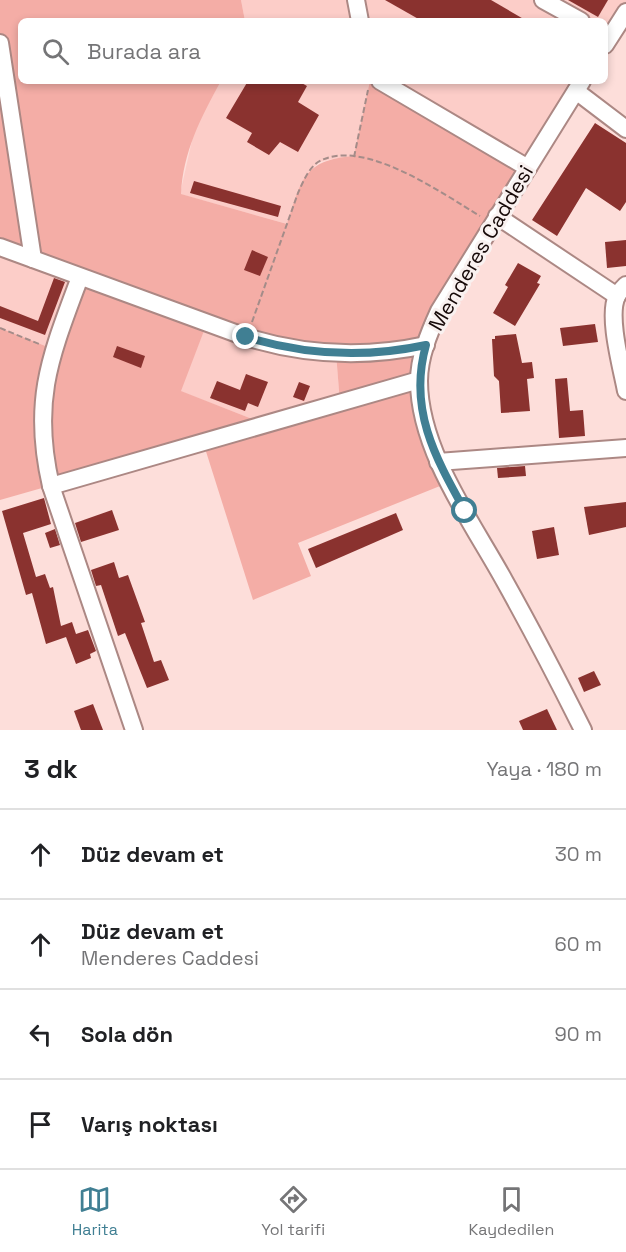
<!DOCTYPE html>
<html lang="tr">
<head>
<meta charset="utf-8">
<style>
	:root { --surface:#fff; --page:#f6f6f6; --text:#202124; --muted:#757577; --line:#e0e0e0; --accent:#407f93 }
	body { margin:0; font-family:"Space Grotesk",sans-serif; background:var(--page); color:var(--text) }
	.stop { position:absolute; width:18px; height:18px; margin:-14px; border:4px solid #407f93; border-radius:50%; background:#fff }
	.stop.end { background:#407f93; border-color:#fff; box-shadow:0 2px 6px #0008 }
	.list { margin:0; padding:0; list-style:none }
	h2 { display:flex; justify-content:space-between; align-items:center; height:78px; margin:0; padding:0 24px; font-size:26px }
	h2 small { font-size:20px; font-weight:400; color:var(--muted) }
	.list li { display:grid; grid-template-columns:39px 1fr auto; gap:18px; align-items:center; box-sizing:border-box; height:90px; padding:0 24px; border-top:2px solid var(--line) }
	.list b { display:block; font-size:22px; white-space:nowrap }
	.list p { margin:0; font-size:20px; white-space:nowrap; color:var(--muted) }
	.list em { font-size:20px; font-style:normal; color:var(--muted) }
	.icon { flex:none; width:33px; height:33px; fill:none; stroke:currentColor; stroke-width:2; stroke-linecap:round; stroke-linejoin:round }
	.map { position:relative; flex:none; width:626px; height:730px; overflow:hidden }
	.search { position:absolute; background:var(--surface); box-shadow:0 3px 9px #0003; left:18px; right:18px; top:18px; height:66px; display:flex; align-items:center; gap:15px; box-sizing:border-box; padding:0 21px; border-radius:9px; color:var(--muted); font-size:22px }
	.sheet { height:438px; background:var(--surface) }
	nav { display:flex; justify-content:space-around; align-items:center; box-sizing:border-box; height:84px; border-top:2px solid var(--line); background:var(--surface); font-size:16px; color:var(--muted) }
	nav a { display:grid; justify-items:center; gap:3px }
	nav .on { color:var(--accent) }
	.map>svg:first-child { display:block }
	.built { fill:#fccdc8 }
	.green { fill:#f4ada6; fill-rule:evenodd }
	.building { fill:#8a322f }
	.lines { fill:none; stroke-linecap:round; stroke-linejoin:round }
	.minor-casing { stroke:#ac8884; stroke-width:20 }
	.path { stroke:#a48c89; stroke-width:2; stroke-dasharray:6 3; stroke-linecap:butt }
	.minor { stroke:#fff; stroke-width:16 }
	.route { stroke:#407f93; stroke-width:8 }
	.labels { text-anchor:middle; stroke-width:6; stroke-linejoin:round; paint-order:stroke }
	.street-label { font-size:21px; fill:#160908; stroke:#f9f1f0 }
</style>
</head>
<body>
<div class="map">
<svg width="626" height="730" viewBox="0 0 626 730">
	<rect width="100%" height="100%" fill="#fddeda"/>
	<g class="built">
		<path d="M241 0H626V12L605 45V21H245Z"/>
		<path d="M221 81H582L492 224 337 158 319 162 306 175 287 224 180 194 195 127Z"/>
		<path d="M0 247 80 277 53 349 0 328Z"/>
		<path d="M207 323 336 353 340 403 265 424 180 391Z"/>
	</g>
	<path class="green" d="M0 0H241L245 21H21V81H221C201 117 183 152 181 194L287 224C302 179 303 160 354 156L370 81H380L528 168 454 286 419 381 450 482 298 543 311 576 253 600 203 442 0 500V328L53 349 80 277 0 247ZM207 323 336 353 340 403 265 424 181 391Z"/>
	<g class="building">
		<path d="M385 0H491L527 21H422Z"/>
		<path d="M568 0H608L598 17Z"/>
		<path d="M248 81H298L307 86 298 102 319 115 298 152 280 142 269 155 247 142 252 133 226 118Z"/>
		<path d="M595 123 626 143V202L620 211 586 188 557 236 532 220Z"/>
		<path d="M194 181 281 206 278 217 190 193Z"/>
		<path d="M626 240V266L607 268 605 242Z"/>
		<path d="M252 250 268 257 260 276 244 270Z"/>
		<path d="M518 263 541 276 537 283 540 284 515 326 493 313 508 287 505 285Z"/>
		<path d="M54 278 65 282 45 335 0 318V306L38 321Z"/>
		<path d="M595 324 598 342 563 346 560 328Z"/>
		<path d="M516 334 522 363 532 362 534 378 527 379 530 411 501 413 499 381 494 376 492 339H495V336Z"/>
		<path d="M117 346 145 356 141 368 113 357Z"/>
		<path d="M246 374 268 382 258 407 248 403 245 411 210 398 217 381 240 390Z"/>
		<path d="M567 378 570 411 583 410 585 436 559 438 555 379Z"/>
		<path d="M299 382 310 386 304 401 293 397Z"/>
		<path d="M525 466 526 476 498 478 497 468Z"/>
		<path d="M44 498 51 524 23 533 36 577 45 574 50 588 53 587 61 626 72 622 76 634 88 630 96 651 90 654 91 658 76 664 66 637 46 644 32 593 26 595 2 511Z"/>
		<path d="M626 502V527L589 535 584 507Z"/>
		<path d="M112 510 119 530 81 542 75 523Z"/>
		<path d="M396 513 403 530 316 568 308 549Z"/>
		<path d="M554 527 559 555 537 559 532 531Z"/>
		<path d="M55 529 60 545 50 548 45 533Z"/>
		<path d="M114 562 119 578 128 575 145 622 141 623 154 662 161 660 169 680 147 688 125 633 118 636 101 585 96 586 91 570Z"/>
		<path d="M594 671 601 685 584 692 578 678Z"/>
		<path d="M93 704 103 730H81L74 711Z"/>
		<path d="M547 709 557 730H523L519 721Z"/>
	</g>
	<g class="lines">
		<g class="minor-casing">
			<g id="minor">
				<path d="M356 0 360 21"/>
				<path d="M543 0 581 21"/>
				<path d="M0 43 33 259"/>
				<path d="M605 45 626 12"/>
				<path d="M380 81 528 168"/>
				<path d="M582 81 439 311C429 333 419 357 419 381 419 450 472 522 504 580 532 630 558 680 583 730"/>
				<path d="M576 91 626 129"/>
				<path d="M497 216 617 296"/>
				<path d="M0 247 246 337C304 355 366 358 426 345"/>
				<path d="M80 277C51 355 31 400 51 486L134 730"/>
				<path d="M626 285C623 288 619 292 617 296 607 316 622 369 626 391"/>
				<path d="M438 462 626 448"/>
				<path d="M51 486 419 380"/>
			</g>
		</g>
		<g class="path">
			<path d="M354 157 368 90"/>
			<path d="M252 322 298 193C303 182 308 169 318 162 362 136 443 194 480 216"/>
			<path d="M0 328 39 344"/>
		</g>
		<use href="#minor" class="minor"/>
	</g>
	<g class="lines">
		<path class="route" d="M246 337C305 355 366 358 426 345 408 409 435 457 465 511"/>
	</g>
	<g class="labels">
		<g class="street-label">
			<text transform="translate(481 248) rotate(-60)" y="7">Menderes Caddesi</text>
		</g>
	</g>
</svg>
<div class="stop" style="left:465px;top:511px"></div>
<div class="stop end" style="left:246px;top:337px"></div>
<div class="search"><svg class="icon" aria-label="search" viewBox="0 0 24 24"><circle cx="10" cy="10" r="6"/><path d="M15 15l6 6"/></svg>Burada ara</div>
</div>
<section class="sheet">
<h2>3 dk<small>Yaya · 180 m</small></h2>
<ul class="list">
<li><svg class="icon" aria-label="ahead" viewBox="0 0 24 24"><path d="M12 20V5M6 11l6-6 6 6"/></svg><div><b>Düz devam et</b></div><em>30 m</em></li>
<li><svg class="icon" aria-label="ahead" viewBox="0 0 24 24"><path d="M12 20V5M6 11l6-6 6 6"/></svg><div><b>Düz devam et</b><p>Menderes Caddesi</p></div><em>60 m</em></li>
<li><svg class="icon" aria-label="left" viewBox="0 0 24 24"><path d="M17 20v-9H6M10 6l-5 5 5 5"/></svg><div><b>Sola dön</b></div><em>90 m</em></li>
<li><svg class="icon" aria-label="arrive" viewBox="0 0 24 24"><path d="M6 21V4h12l-3 4 3 4H6"/></svg><div><b>Varış noktası</b></div></li>
</ul>
</section>
<nav>
<a class="on"><svg class="icon" aria-label="map" viewBox="0 0 24 24"><path d="M3 6l6-2 6 2 6-2v14l-6 2-6-2-6 2zM9 4v14M15 6v14"/></svg>Harita</a>
<a><svg class="icon" aria-label="directions" viewBox="0 0 24 24"><path d="M12 3l9 9-9 9-9-9zM9 14v-3h6M13 9l2 2-2 2"/></svg>Yol tarifi</a>
<a><svg class="icon" aria-label="saved" viewBox="0 0 24 24"><path d="M7 4h10v16l-5-4-5 4z"/></svg>Kaydedilen</a>
</nav>
</body>
</html>
